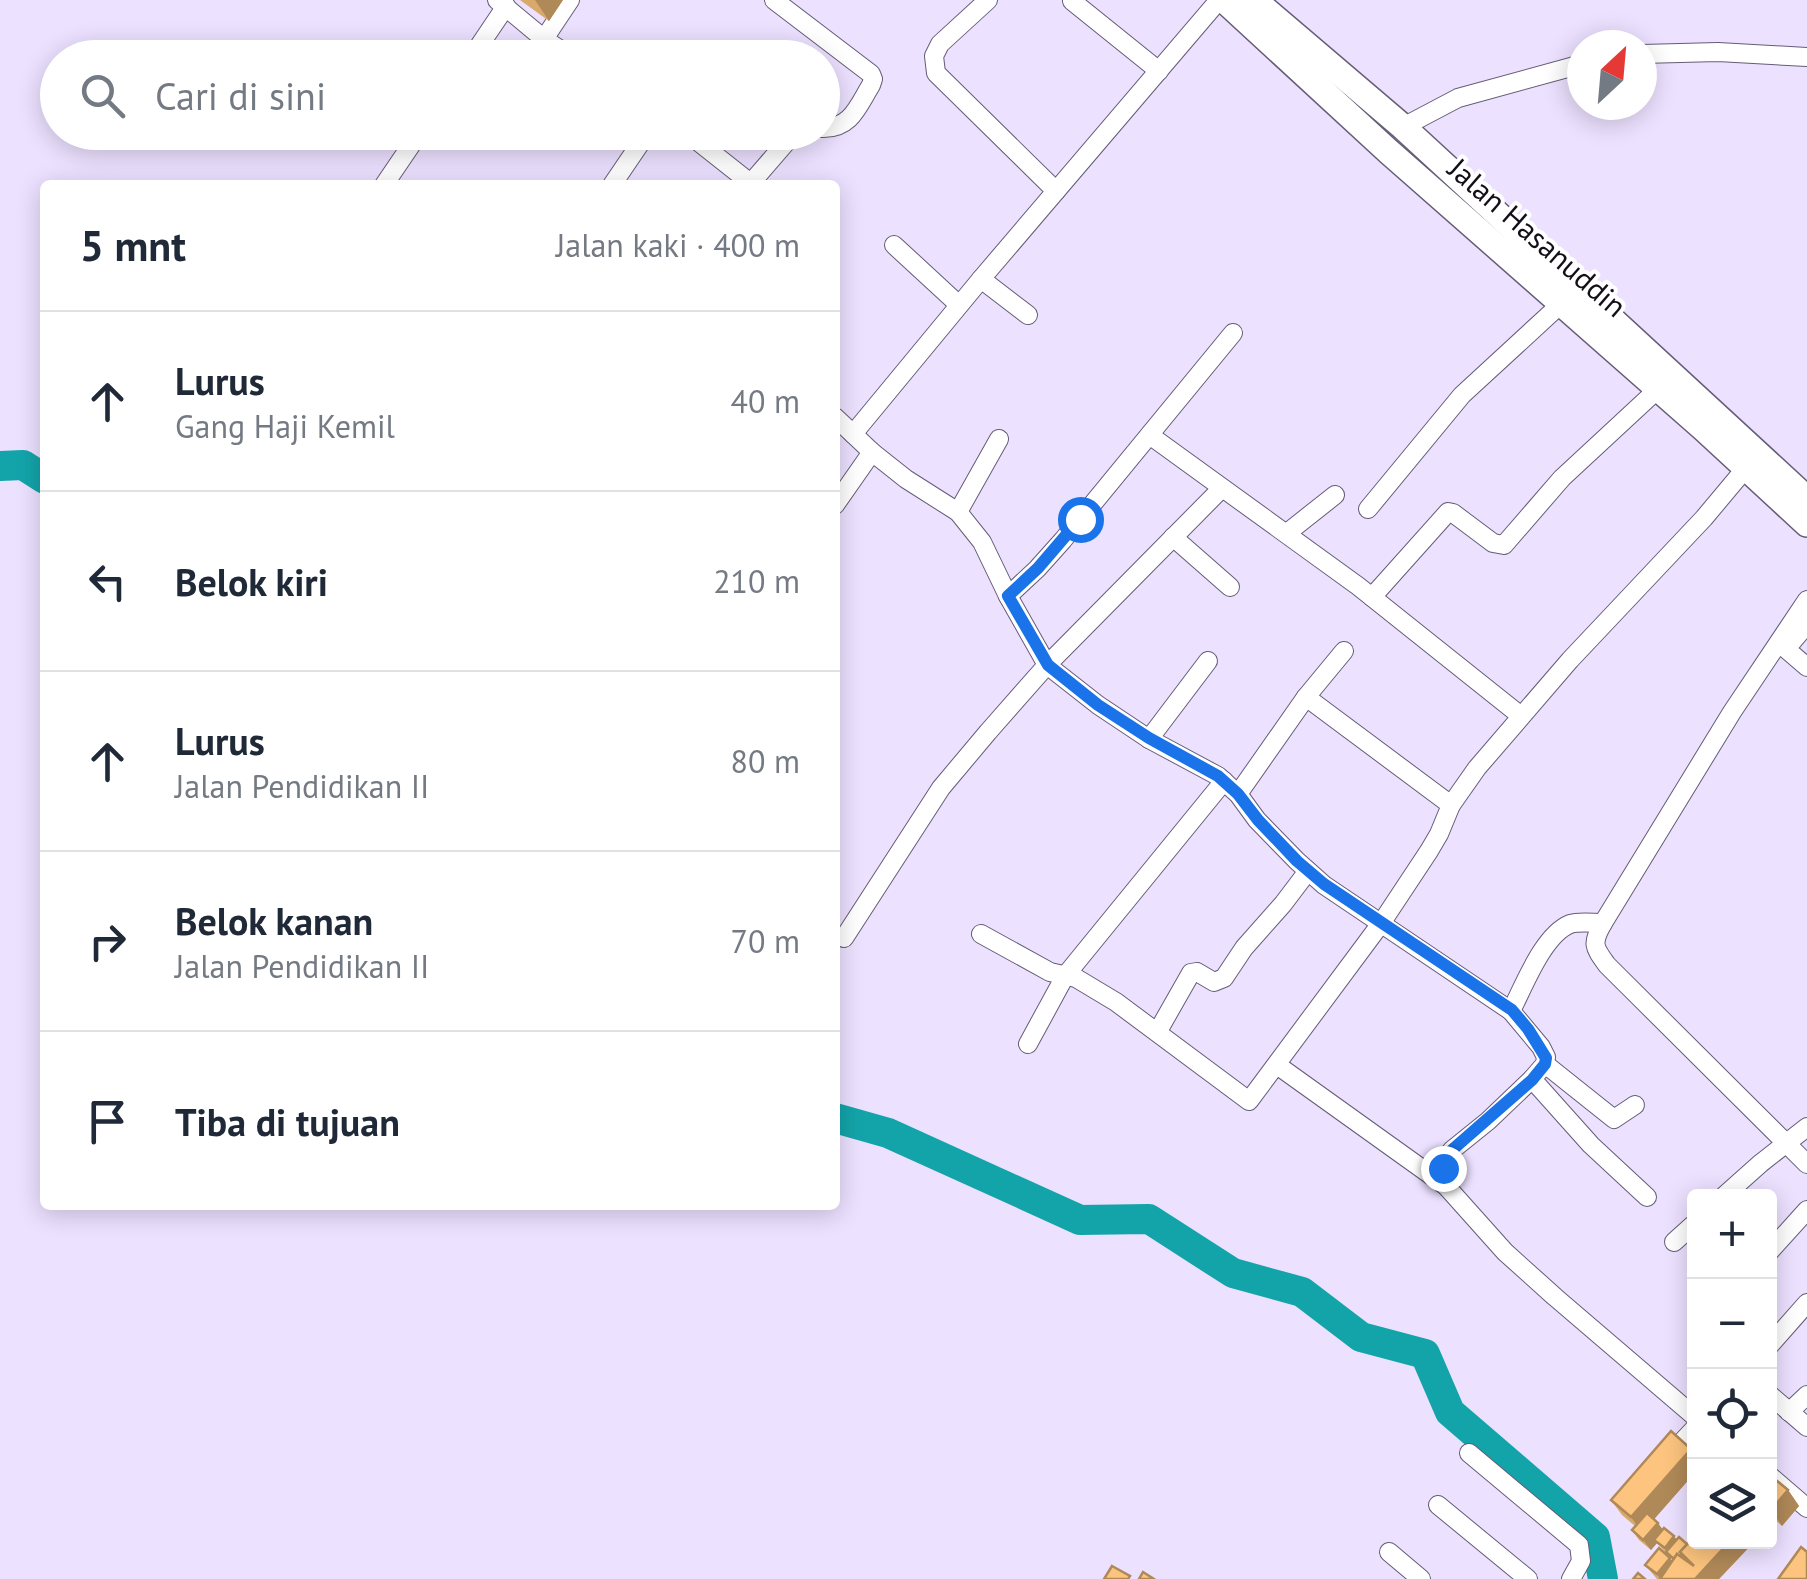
<!DOCTYPE html>
<html lang="id">
<head>
<meta charset="utf-8">
<style>
	:root { --surface:#fff; --page:#f2f2f3; --text:#1f2937; --muted:#747a83; --line:#e0e1e3 }
	body { margin:0; font-family:"PT Sans",sans-serif; background:var(--page); color:var(--text) }
	.controls { position:absolute; right:30px; bottom:30px; display:grid; overflow:hidden; border-radius:10px; box-shadow:0 5px 25px #0003 }
	.controls button { width:90px; height:90px; display:grid; place-items:center; padding:0; border:0; border-bottom:2px solid var(--line); background:var(--surface); color:var(--text); font:50px sans-serif }
	.compass { position:absolute; left:1567px; top:30px; width:90px; height:90px; border-radius:50%; background:var(--surface); box-shadow:0 5px 25px #0003; rotate:26deg }
	.stop { position:absolute; width:30px; height:30px; margin:-22px; border:8px solid #1a73e8; border-radius:50%; background:#fff }
	.stop.end { background:#1a73e8; border-color:#fff; box-shadow:0 2px 10px #0008 }
	.list { margin:0; padding:0; list-style:none }
	h2 { display:flex; justify-content:space-between; align-items:center; height:130px; margin:0; padding:0 40px; font-size:42px }
	h2 small { font-size:32px; font-weight:400; color:var(--muted) }
	.list li { display:grid; grid-template-columns:65px 1fr auto; gap:30px; align-items:center; box-sizing:border-box; height:180px; padding:0 40px; border-top:2px solid var(--line) }
	.list b { display:block; font-size:38px; white-space:nowrap }
	.list p { margin:0; font-size:32px; white-space:nowrap; color:var(--muted) }
	.list em { font-size:32px; font-style:normal; color:var(--muted) }
	.icon { flex:none; width:55px; height:55px; fill:none; stroke:currentColor; stroke-width:2; stroke-linecap:round; stroke-linejoin:round }
	.map { position:relative; flex:none; width:1807px; height:1579px; overflow:hidden }
	.search { position:absolute; background:var(--surface); box-shadow:0 5px 25px #0003; left:40px; top:40px; width:800px; height:110px; display:flex; align-items:center; gap:25px; box-sizing:border-box; padding:0 35px; border-radius:55px; color:var(--muted); font-size:38px }
	.panel { position:absolute; background:var(--surface); box-shadow:0 5px 25px #0003; left:40px; top:180px; width:800px; height:1030px; border-radius:10px }
	.map>svg:first-child { display:block }
	.lines { fill:none; stroke-linecap:round; stroke-linejoin:round }
	.river { stroke:#13a4a9; stroke-width:30 }
	.minor-casing { stroke:#665c76; stroke-width:20 }
	.highway-casing { stroke:#665c76; stroke-width:28 }
	.minor { stroke:#fff; stroke-width:18 }
	.highway { stroke:#fff; stroke-width:25 }
	.wall { fill:#d9a96c }
	.shaded-wall { fill:#b08958 }
	.building { fill:#fcc47e; stroke:#b08958; stroke-width:2.5 }
	.route { stroke:#1a73e8; stroke-width:12 }
	.labels { text-anchor:middle; stroke-width:8; stroke-linejoin:round; paint-order:stroke }
	.street-label { font-size:30px; fill:#130f19; stroke:#fff }
</style>
</head>
<body>
<div class="map">
<svg width="1807" height="1579" viewBox="0 0 1807 1579">
	<rect width="100%" height="100%" fill="#ece1ff"/>
	<g class="lines">
		<g class="river">
			<path d="M0 466 23 465 45 479"/>
			<path d="M835 1118 888 1133 1080 1220 1149 1219 1233 1273 1302 1292 1361 1337 1425 1354 1450 1412 1595 1537 1603 1579"/>
		</g>
		<g class="minor-casing">
			<g id="minor">
				<path d="M497 0 544 39 573 58"/>
				<path d="M774 0 871 74 873 79 871 85C858 106 851 129 822 128"/>
				<path d="M988 0 940 44 934 56 936 73 1056 191"/>
				<path d="M1072 1 1159 71"/>
				<path d="M544 39 570 0"/>
				<path d="M1642 54 1718 52 1807 57"/>
				<path d="M471 58 506 6"/>
				<path d="M1403 127 1458 98 1582 64"/>
				<path d="M686 132 753 185"/>
				<path d="M751 183 795 132"/>
				<path d="M384 185 420 132"/>
				<path d="M612 185 648 132"/>
				<path d="M894 245 959 305"/>
				<path d="M981 279 1028 315"/>
				<path d="M835 417 872 452 906 479 958 512 982 542 1008 596 1047 665 1098 705 1149 739 1218 776 1238 794 1257 820 1297 861 1324 885 1511 1011 1541 1047 1546 1057 1545 1064 1532 1079 1488 1121 1452 1150 1443 1167 1446 1186 1505 1252 1555 1297 1694 1416"/>
				<path d="M1151 433 1155 439 1358 586 1521 716"/>
				<path d="M853 434 981 279 1219 0"/>
				<path d="M835 505 872 452"/>
				<path d="M1368 509 1462 395 1562 303"/>
				<path d="M958 512 999 439"/>
				<path d="M1287 533 1335 495"/>
				<path d="M1173 537 1230 587"/>
				<path d="M1008 596 1037 569 1063 540 1233 333"/>
				<path d="M1372 597 1448 512 1453 513 1493 543 1504 545 1562 478 1658 389"/>
				<path d="M1807 624 1786 649 1807 667"/>
				<path d="M1306 697 1451 805"/>
				<path d="M1149 739 1208 661"/>
				<path d="M1238 794 1306 697 1344 651"/>
				<path d="M1603 923C1591 944 1594 947 1607 965L1807 1164"/>
				<path d="M981 934 1050 972 1076 978 1116 1002 1249 1101 1382 922 1429 851 1439 834 1451 805 1477 768 1570 660 1704 518 1745 469"/>
				<path d="M844 938 941 788 988 732 1047 665 1222 488"/>
				<path d="M1511 1011C1524 986 1543 935 1570 924 1579 921 1593 923 1603 923L1732 712 1807 600"/>
				<path d="M1158 1031 1191 973 1197 972 1214 982 1224 978 1244 948 1283 904 1308 871"/>
				<path d="M1028 1044 1065 976 1224 781"/>
				<path d="M1545 1064 1614 1119 1635 1105"/>
				<path d="M1277 1065 1446 1186"/>
				<path d="M1532 1079 1591 1145 1647 1197"/>
				<path d="M1724 1196 1761 1163 1807 1127"/>
				<path d="M1674 1242 1694 1224"/>
				<path d="M1770 1251 1807 1210"/>
				<path d="M1770 1345 1807 1303"/>
				<path d="M1770 1395 1807 1427"/>
				<path d="M1789 1412 1807 1395"/>
				<path d="M1469 1453 1579 1545 1581 1561 1571 1579"/>
				<path d="M1667 1458 1694 1429"/>
				<path d="M1770 1476 1807 1508"/>
				<path d="M1438 1505 1528 1579"/>
				<path d="M1389 1552 1421 1579"/>
			</g>
		</g>
		<g class="highway-casing">
			<g id="highway">
				<path d="M1224 0 1388 151 1703 428 1807 524"/>
				<path d="M1254 0 1403 127 1807 499"/>
			</g>
		</g>
		<use href="#minor" class="minor"/>
		<use href="#highway" class="highway"/>
	</g>
	<g class="wall">
		<path d="M520 0H563L549 21Z"/>
		<path d="M1694 1453V1479L1692 1476 1654 1519 1663 1530 1677 1539 1687 1544 1754 1542 1719 1579H1657L1645 1565 1673 1560 1657 1543 1651 1550 1639 1540 1632 1530 1635 1526 1622 1515 1611 1500Z"/>
		<path d="M1770 1475 1788 1490 1799 1506 1782 1526 1774 1519 1770 1524Z"/>
	</g>
	<g class="shaded-wall">
		<path d="M535 0H563L549 21Z"/>
		<path d="M1691 1449 1694 1453V1473L1688 1470 1692 1476 1642 1533 1631 1517Z"/>
		<path d="M1788 1490 1799 1506 1782 1526 1771 1510Z"/>
		<path d="M1658 1523 1665 1533 1654 1540 1657 1543 1651 1550 1643 1540Z"/>
		<path d="M1674 1536 1678 1542 1668 1554 1665 1548Z"/>
		<path d="M1729 1542H1754L1719 1579H1694Z"/>
		<path d="M1670 1558 1677 1568 1660 1579 1657 1574Z"/>
	</g>
	<g class="building">
		<path d="M1671 1431 1691 1449 1631 1517 1611 1500Z"/>
		<path d="M1694 1462V1475L1688 1470Z"/>
		<path d="M1770 1475 1788 1490 1771 1510 1770 1509Z"/>
		<path d="M1647 1513 1658 1523 1643 1540 1632 1530Z"/>
		<path d="M1664 1528 1674 1536 1665 1548 1654 1540Z"/>
		<path d="M1679 1537 1687 1544 1680 1552 1682 1553 1680 1556 1677 1554 1674 1559 1666 1552Z"/>
		<path d="M1694 1537V1542H1729L1695 1579H1660L1677 1554 1694 1566 1680 1552Z"/>
		<path d="M1801 1547 1807 1552V1579H1778Z"/>
		<path d="M1659 1548 1670 1558 1657 1574 1645 1565Z"/>
		<path d="M1112 1566 1130 1576 1128 1579H1104Z"/>
		<path d="M1143 1572 1154 1579H1139Z"/>
		<path d="M1638 1573 1645 1579H1633Z"/>
	</g>
	<g class="lines">
		<path class="route" d="M1080 519 1038 568 1008 596 1048 665 1098 705 1149 738 1218 776 1238 794 1258 820 1297 861 1324 884 1512 1010 1528 1029 1546 1058 1545 1064 1532 1080 1452 1150 1443 1168"/>
	</g>
	<g class="labels">
		<g class="street-label">
			<text transform="translate(1537 238) rotate(41)" y="10">Jalan Hasanuddin</text>
		</g>
	</g>
</svg>
<div class="controls">
<button>+</button>
<button>−</button>
<button><svg class="icon" aria-label="locate" viewBox="0 0 24 24"><circle cx="12" cy="12" r="6"/><path d="M12 2v4M12 18v4M2 12h4M18 12h4"/></svg></button>
<button><svg class="icon" aria-label="layers" viewBox="0 0 24 24"><path d="M12 4l9 5-9 5-9-5zM3 14l9 5 9-5"/></svg></button>
</div>
<svg class="compass" viewBox="-18 -18 36 36"><path d="M0-13l5 13h-10z" fill="#e53935"/><path d="M0 13l5-13h-10z" fill="#747a83"/></svg>
<div class="stop" style="left:1080px;top:519px"></div>
<div class="stop end" style="left:1443px;top:1168px"></div>
<div class="search"><svg class="icon" aria-label="search" viewBox="0 0 24 24"><circle cx="10" cy="10" r="6"/><path d="M15 15l6 6"/></svg>Cari di sini</div>
<section class="panel">
<h2>5 mnt<small>Jalan kaki · 400 m</small></h2>
<ul class="list">
<li><svg class="icon" aria-label="ahead" viewBox="0 0 24 24"><path d="M12 20V5M6 11l6-6 6 6"/></svg><div><b>Lurus</b><p>Gang Haji Kemil</p></div><em>40 m</em></li>
<li><svg class="icon" aria-label="left" viewBox="0 0 24 24"><path d="M17 20v-9H6M10 6l-5 5 5 5"/></svg><div><b>Belok kiri</b></div><em>210 m</em></li>
<li><svg class="icon" aria-label="ahead" viewBox="0 0 24 24"><path d="M12 20V5M6 11l6-6 6 6"/></svg><div><b>Lurus</b><p>Jalan Pendidikan II</p></div><em>80 m</em></li>
<li><svg class="icon" aria-label="right" viewBox="0 0 24 24"><path d="M7 20v-9h11M14 6l5 5-5 5"/></svg><div><b>Belok kanan</b><p>Jalan Pendidikan II</p></div><em>70 m</em></li>
<li><svg class="icon" aria-label="arrive" viewBox="0 0 24 24"><path d="M6 21V4h12l-3 4 3 4H6"/></svg><div><b>Tiba di tujuan</b></div></li>
</ul>
</section>
</div>
</body>
</html>
